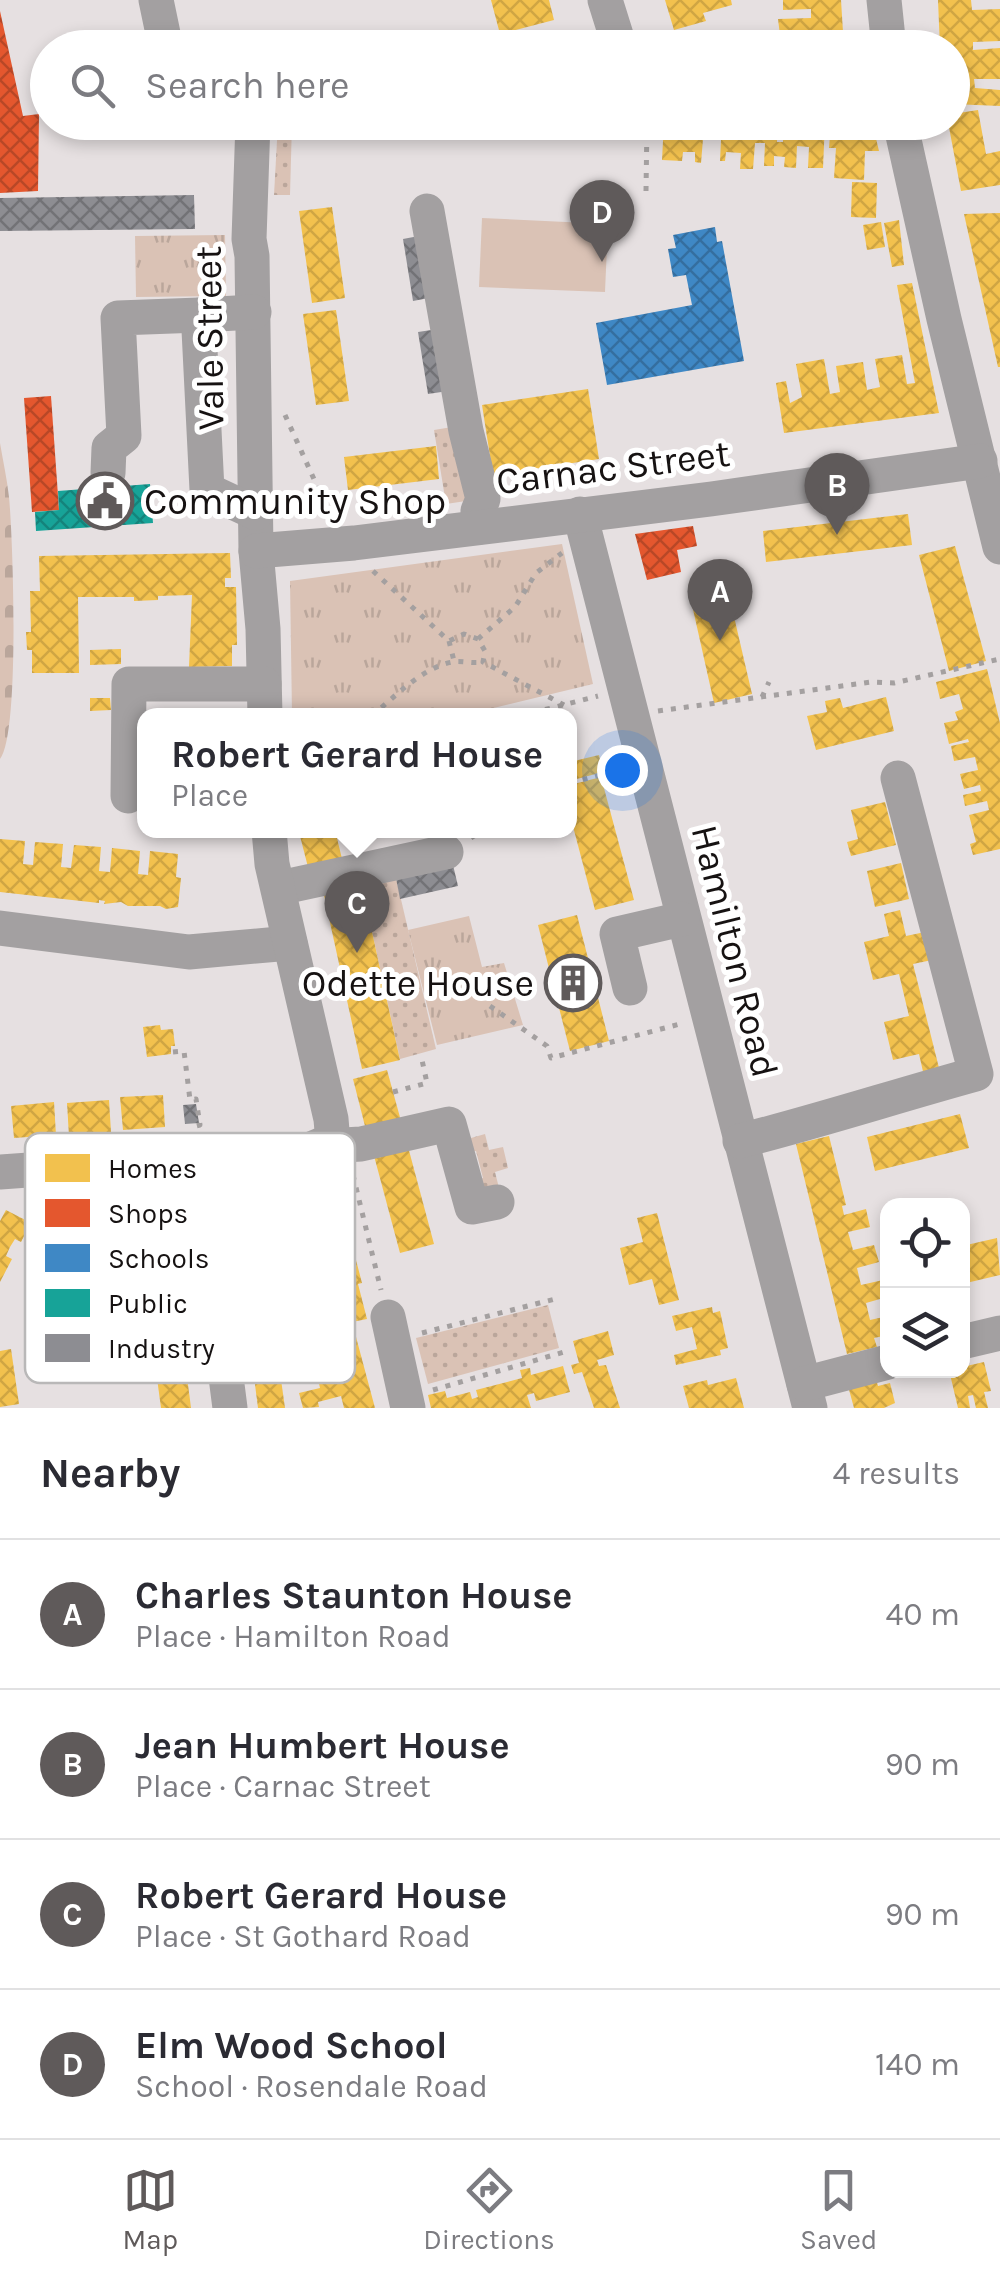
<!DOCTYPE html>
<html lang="en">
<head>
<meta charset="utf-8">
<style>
	:root { --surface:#fff; --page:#f7f7f7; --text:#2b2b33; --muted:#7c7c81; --line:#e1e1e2; --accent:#5f5a5a }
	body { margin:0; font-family:Karla,sans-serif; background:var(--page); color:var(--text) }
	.controls { position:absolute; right:30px; bottom:30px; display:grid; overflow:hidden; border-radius:20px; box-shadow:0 5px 15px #0003 }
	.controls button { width:90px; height:90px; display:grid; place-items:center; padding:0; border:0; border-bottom:2px solid var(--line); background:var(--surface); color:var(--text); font:50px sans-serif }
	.you { position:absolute; left:622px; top:770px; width:35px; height:35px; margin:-25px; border:8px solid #fff; border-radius:50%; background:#1a73e8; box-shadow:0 0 0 15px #1a73e833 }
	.badge { display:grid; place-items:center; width:65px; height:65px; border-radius:50%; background:var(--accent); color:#fff; font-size:32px; font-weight:700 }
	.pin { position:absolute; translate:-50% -82px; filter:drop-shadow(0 2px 5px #0008) }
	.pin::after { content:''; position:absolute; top:52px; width:35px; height:30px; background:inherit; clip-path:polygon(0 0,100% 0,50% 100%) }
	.popup { position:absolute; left:137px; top:708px; width:440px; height:130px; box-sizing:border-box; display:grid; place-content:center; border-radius:20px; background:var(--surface); filter:drop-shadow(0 2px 8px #0005); font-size:32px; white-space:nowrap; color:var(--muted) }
	.popup b { font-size:38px; color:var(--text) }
	.popup::after { content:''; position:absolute; left:50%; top:100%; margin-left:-20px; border:20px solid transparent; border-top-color:var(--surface) }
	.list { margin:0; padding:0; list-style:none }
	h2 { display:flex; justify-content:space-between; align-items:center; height:130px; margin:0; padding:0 40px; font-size:42px }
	h2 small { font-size:32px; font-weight:400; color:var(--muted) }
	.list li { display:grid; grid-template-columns:65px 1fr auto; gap:30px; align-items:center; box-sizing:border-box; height:150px; padding:0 40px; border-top:2px solid var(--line) }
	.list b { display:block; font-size:38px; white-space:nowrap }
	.list p { margin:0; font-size:32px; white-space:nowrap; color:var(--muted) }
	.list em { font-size:32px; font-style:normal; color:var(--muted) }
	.icon { flex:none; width:55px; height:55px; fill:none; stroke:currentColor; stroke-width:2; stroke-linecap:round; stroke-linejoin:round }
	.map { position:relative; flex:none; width:1000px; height:1408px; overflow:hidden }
	.search { position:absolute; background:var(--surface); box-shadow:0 5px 15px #0003; left:30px; right:30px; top:30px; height:110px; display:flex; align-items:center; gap:25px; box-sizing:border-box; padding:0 35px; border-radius:55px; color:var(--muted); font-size:38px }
	.sheet { height:730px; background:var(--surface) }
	nav { display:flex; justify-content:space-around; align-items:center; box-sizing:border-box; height:140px; border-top:2px solid var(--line); background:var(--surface); font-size:28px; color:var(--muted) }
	nav a { display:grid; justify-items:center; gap:5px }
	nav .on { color:var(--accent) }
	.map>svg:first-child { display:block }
	.grass { fill:url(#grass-dots) }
	.cemetery { fill:url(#cemetery-stones) }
	.park { fill:url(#park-tufts) }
	.pitch { fill:#dac2b5 }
	.homes { fill:url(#homes-cross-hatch) }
	.shops { fill:url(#shops-cross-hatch) }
	.schools { fill:url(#schools-cross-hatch) }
	.public { fill:url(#public-cross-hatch) }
	.industry { fill:url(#industry-cross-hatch) }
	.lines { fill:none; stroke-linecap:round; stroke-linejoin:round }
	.path { stroke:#a4a0a0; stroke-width:5; stroke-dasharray:5 8; stroke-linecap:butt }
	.minor { stroke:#a3a0a1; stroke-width:35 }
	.labels { text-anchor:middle; stroke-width:10; stroke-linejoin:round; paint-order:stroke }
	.street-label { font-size:38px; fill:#161212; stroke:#fff }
	.poi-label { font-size:38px; fill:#161212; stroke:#fff; text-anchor:start }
	.key { fill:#fff; stroke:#b9b8b8; stroke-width:2.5 }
	.key-label { font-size:28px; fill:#161212 }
</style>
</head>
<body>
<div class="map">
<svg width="1000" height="1408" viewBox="0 0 1000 1408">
	<defs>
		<pattern id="grass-dots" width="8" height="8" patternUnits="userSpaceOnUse" patternTransform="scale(2.5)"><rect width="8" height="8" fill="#dac2b5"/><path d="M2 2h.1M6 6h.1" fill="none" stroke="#baa69b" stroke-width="1.8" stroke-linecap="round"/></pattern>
		<pattern id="cemetery-stones" width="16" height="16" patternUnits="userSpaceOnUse" patternTransform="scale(2.5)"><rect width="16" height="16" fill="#dac2b5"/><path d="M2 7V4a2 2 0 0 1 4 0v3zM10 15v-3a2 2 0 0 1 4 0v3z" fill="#baa69b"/></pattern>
		<pattern id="park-tufts" width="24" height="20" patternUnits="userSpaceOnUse" patternTransform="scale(2.5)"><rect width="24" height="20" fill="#dac2b5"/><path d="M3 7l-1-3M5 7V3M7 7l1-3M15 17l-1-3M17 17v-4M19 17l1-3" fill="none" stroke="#baa69b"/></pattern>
		<pattern id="homes-cross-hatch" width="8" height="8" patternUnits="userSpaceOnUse" patternTransform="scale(2.5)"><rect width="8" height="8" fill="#f2c14e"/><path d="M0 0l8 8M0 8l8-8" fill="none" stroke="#cfa543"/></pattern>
		<pattern id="shops-cross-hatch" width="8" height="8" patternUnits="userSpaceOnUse" patternTransform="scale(2.5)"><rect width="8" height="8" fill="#e4572e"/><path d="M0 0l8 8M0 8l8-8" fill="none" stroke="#b84726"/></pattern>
		<pattern id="schools-cross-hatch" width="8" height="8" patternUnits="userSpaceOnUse" patternTransform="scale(2.5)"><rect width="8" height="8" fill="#3f88c5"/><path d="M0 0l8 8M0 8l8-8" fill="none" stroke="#346e9f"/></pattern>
		<pattern id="public-cross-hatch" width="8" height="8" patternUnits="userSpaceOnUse" patternTransform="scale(2.5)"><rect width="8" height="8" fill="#17a398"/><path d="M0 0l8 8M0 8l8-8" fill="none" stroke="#14837b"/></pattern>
		<pattern id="industry-cross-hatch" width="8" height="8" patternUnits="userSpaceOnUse" patternTransform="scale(2.5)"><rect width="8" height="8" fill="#8d8d92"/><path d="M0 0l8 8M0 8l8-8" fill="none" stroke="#727276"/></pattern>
	</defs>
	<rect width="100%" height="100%" fill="#e6e0e1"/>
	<g class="grass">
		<path d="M278 123H292L290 195H274Z"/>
		<path d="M452 427 466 501 446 504 434 430Z"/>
		<path d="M396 878 436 1049 400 1059 362 886Z"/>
		<path d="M485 1134 489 1150 503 1147 508 1168 495 1172 499 1188 486 1191 477 1180 483 1178 476 1151 470 1152 471 1138Z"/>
		<path d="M548 1305 559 1348 428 1384 416 1338Z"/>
	</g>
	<path class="cemetery" d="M0 443C3 461 7 479 9 497 13 537 20 734 0 759Z"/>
	<g class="park">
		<path d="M225 235 226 296 136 297 135 236Z"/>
		<path d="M562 544 593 684 465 715H292L290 581Z"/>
		<path d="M469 916 482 967 504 963 523 1025 437 1045 408 930Z"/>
	</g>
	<path class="pitch" d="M482 218 608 224 605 292 479 287Z"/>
	<g class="homes">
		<path d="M491 0H549L554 20 500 34Z"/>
		<path d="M665 0H731L732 5 703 13 706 21 674 30Z"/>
		<path d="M783 0H841L844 48H815L814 42 781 43 778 19 811 18V9L783 10Z"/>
		<path d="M938 0H971L972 10 1000 9V41L973 42V50L1000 48V79H974L975 88 1000 90V106L952 104V48H940Z"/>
		<path d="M978 110 986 154 1000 151V185L961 191 948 122H952V114Z"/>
		<path d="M664 122H686V138H692L693 122H732V140H736L737 122H777V142H783V122H825L823 168H808L809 147 797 146 796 168 784 167 785 157 774 156V166H764L765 143H755L753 169H740L741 153 726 152 725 161H720L721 140 703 139 701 163 695 162V152H683L682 161 662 160Z"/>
		<path d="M831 122H872L879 151H865L864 180 834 178 836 148H829Z"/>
		<path d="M852 182 877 183 876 218 851 217Z"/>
		<path d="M332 207 345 298 312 303 299 211Z"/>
		<path d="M1000 213V367H998L964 214Z"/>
		<path d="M899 220 904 265 892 267 884 223Z"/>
		<path d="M881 222 885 247 867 250 863 225Z"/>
		<path d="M912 283 939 413 784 433 776 383 786 381 790 403 802 397 796 364 824 359 830 394 840 392 836 366 863 362 867 390 880 387 875 359 902 355 907 384 915 383 897 285Z"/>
		<path d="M336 310 349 401 316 405 303 314Z"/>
		<path d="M588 389 599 459 493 475 482 405Z"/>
		<path d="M436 446 439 479 348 490 344 457Z"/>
		<path d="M908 514 912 545 766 562 763 531Z"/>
		<path d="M955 546 986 661 949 671 919 555Z"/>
		<path d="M230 553 231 578H225V587H236L237 645H232V666L189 667 192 595 158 596V600L134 601V597H78L79 673H32V650H27L26 632H31L30 591H40L39 556Z"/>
		<path d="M725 578 752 694 714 703 688 587Z"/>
		<path d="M121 649V664L90 665V650Z"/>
		<path d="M987 669 1000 723V849L973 855 970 844 976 842 969 815 989 810 987 801 965 806 963 795 981 791 980 785 964 789 960 774 978 770 975 757 954 761 951 746 969 742 968 739 949 744 944 723 958 720 955 712 963 709 959 694 940 699 936 682Z"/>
		<path d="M886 697 894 731 816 750 807 716 827 712 825 701 840 698 843 708Z"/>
		<path d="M90 698H110L111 710 90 711Z"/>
		<path d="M599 755 603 772 573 780 570 762Z"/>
		<path d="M601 777 634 900 595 910 570 815V785Z"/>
		<path d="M885 802 896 845 851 856 847 842 858 839 851 810Z"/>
		<path d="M322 830H335L343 863 309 871 300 836Z"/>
		<path d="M0 839 25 841 23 864 33 865 35 842 63 844 61 867 71 868 74 845 101 847 99 871 110 872 112 848 140 851 138 874 148 875 150 851 178 854 176 877 181 878 178 907 166 909 160 906H128L121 902 104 904 105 901 99 900V903L0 892Z"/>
		<path d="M901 863 909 899 875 907 867 871Z"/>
		<path d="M362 886 400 1060 362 1069 324 895Z"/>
		<path d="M900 910 906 936 925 932 932 960 913 964 940 1072 924 1076 919 1054 893 1060 884 1022 909 1016 899 974 873 980 864 942 889 936 884 914Z"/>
		<path d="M577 915 609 1041 570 1051 538 925Z"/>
		<path d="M160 1025 161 1030 173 1029 175 1046H171V1054L147 1057 143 1027Z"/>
		<path d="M387 1070 401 1121 366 1130 353 1079Z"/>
		<path d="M163 1095 165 1127 123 1130 120 1097Z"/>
		<path d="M109 1100 111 1132 69 1136 67 1103Z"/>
		<path d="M54 1102 56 1135 14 1138 11 1106Z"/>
		<path d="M960 1114 969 1148 875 1171 867 1137Z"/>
		<path d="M829 1136 846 1205 842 1206 844 1215 866 1209 870 1227 848 1232 853 1250 874 1245 879 1262 857 1268 861 1285 883 1280 887 1297 866 1303 870 1320 888 1316V1335L874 1338 877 1347 847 1354 796 1144Z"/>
		<path d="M407 1143 434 1244 400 1253 373 1152Z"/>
		<path d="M328 1173 334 1206 335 1209 342 1207 354 1253 347 1255 348 1259 349 1262 356 1260 362 1283 358 1284 367 1319 352 1322 375 1408H344L341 1396 318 1402 319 1407 303 1408 299 1393 320 1388 317 1375 334 1370 332 1360 314 1365 307 1334 324 1330 315 1296 327 1292 306 1205 273 1209 274 1214 264 1215V1210L250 1212 252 1229 262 1228 266 1262 256 1263 260 1296 271 1295 275 1329 265 1331 267 1347 249 1349 227 1190 262 1185V1189L269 1188V1184Z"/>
		<path d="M178 1191 183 1247 173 1248 174 1260 150 1262 144 1194Z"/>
		<path d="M114 1203 116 1230 123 1229 124 1238 97 1240 95 1226 75 1227 76 1234 55 1235 53 1207Z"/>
		<path d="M6 1210 31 1223 21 1242 15 1239 10 1247 6 1256 12 1259 0 1282V1221Z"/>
		<path d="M657 1213 679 1300 659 1305 652 1279 629 1285 620 1248 643 1242 637 1218Z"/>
		<path d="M997 1238 1000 1275 962 1284V1246Z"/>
		<path d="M174 1278 184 1353 191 1408H161L144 1281Z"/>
		<path d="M712 1307 713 1313 720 1311 728 1348 720 1350 721 1355 676 1365 674 1355 697 1349 692 1327 676 1331 672 1316Z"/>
		<path d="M608 1331 614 1355 597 1360 599 1366 606 1365 620 1408H594L582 1372 574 1374 571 1365 579 1363 573 1341Z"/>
		<path d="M11 1349 19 1404 0 1407V1351Z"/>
		<path d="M278 1358 285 1408H258L252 1361Z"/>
		<path d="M984 1362 991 1391 984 1392 988 1408H976L973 1395 968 1396 970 1408H958L949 1370H962V1367Z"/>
		<path d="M563 1366 570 1392 536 1401 534 1393 527 1395 531 1408H431L428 1395 445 1391 447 1398 470 1392 472 1399 478 1397 476 1390 522 1378 520 1370 530 1368 531 1375Z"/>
		<path d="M736 1378 744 1408H689L683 1386 707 1380 708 1385Z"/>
		<path d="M876 1379 878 1386 890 1383 895 1403 884 1408H854L848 1386Z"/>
	</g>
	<g class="shops">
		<path d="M0 11 23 116 39 114 38 191 0 193Z"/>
		<path d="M51 396 59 510 32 512 24 398Z"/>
		<path d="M693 526 697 546 677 550 681 572 647 580 635 534Z"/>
	</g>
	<path class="schools" d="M715 227 717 242 722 241 744 361 607 385 596 323 692 305 686 275 673 277 668 249 676 248 673 235Z"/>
	<path class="public" d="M150 484 153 523 36 531 35 512 59 510 58 491Z"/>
	<g class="industry">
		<path d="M194 195 195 229 0 231V198Z"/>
		<path d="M424 235 434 297 413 301 403 239Z"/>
		<path d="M438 329 448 391 428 394 418 332Z"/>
		<path d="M453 865 458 886 400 899 396 878Z"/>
		<path d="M196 1104 199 1123 185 1124 183 1105Z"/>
	</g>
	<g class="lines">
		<g class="path">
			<path d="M646 191 647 122"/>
			<path d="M285 415 332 519"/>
			<path d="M373 571 449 641 464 634 478 639 485 651 483 662 564 705"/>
			<path d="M478 639 515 607 536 573 562 553"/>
			<path d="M449 641 454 661"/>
			<path d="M762 697 769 682"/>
			<path d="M658 711 871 682 894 683 1000 659"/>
			<path d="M372 716C394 697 422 668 452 662 461 660 472 664 483 662"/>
			<path d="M520 716 598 696"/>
			<path d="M570 783 615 771"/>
			<path d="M471 838 483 830"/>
			<path d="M490 1006 547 1046 551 1058 680 1024"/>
			<path d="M173 1052 184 1051 190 1100 196 1099 200 1125 196 1126"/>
			<path d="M393 1092 427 1083 422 1060"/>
			<path d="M353 1175 381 1290"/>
			<path d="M422 1333 555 1299"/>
			<path d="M433 1390 564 1352"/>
		</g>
		<g class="minor">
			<path d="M156 0 166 48"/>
			<path d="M605 0 620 48"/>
			<path d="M884 0 889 48"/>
			<path d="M253 122 249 239 252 256 256 551 263 629 265 716"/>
			<path d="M900 122 944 319 1000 547"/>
			<path d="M427 211 466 431 483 499 478 511 480 527"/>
			<path d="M254 312 200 315 199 330 207 490 256 513"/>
			<path d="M108 473 109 448 124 436 118 318 200 315"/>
			<path d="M580 514 810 1408"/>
			<path d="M256 551 354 543 711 499 980 461"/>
			<path d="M128 796 129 684H264"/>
			<path d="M279 888 446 852"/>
			<path d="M0 928 189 952 290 943"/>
			<path d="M630 988 617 934 682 919"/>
			<path d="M331 1137 344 1145 361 1144 449 1124 472 1207 497 1202"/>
			<path d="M740 1141C819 1121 896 1096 976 1074L898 778"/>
			<path d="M198 1159 230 1408"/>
			<path d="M0 1172 309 1150 328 1142 332 1131 331 1119 272 864 269 830"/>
			<path d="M388 1317 408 1408"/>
			<path d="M962 1342 1000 1333"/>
			<path d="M804 1384 888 1362"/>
		</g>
	</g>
	<defs>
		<g id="civic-ring" transform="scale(2.875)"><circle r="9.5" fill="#fff" stroke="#5f5a5a" stroke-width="1.5"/><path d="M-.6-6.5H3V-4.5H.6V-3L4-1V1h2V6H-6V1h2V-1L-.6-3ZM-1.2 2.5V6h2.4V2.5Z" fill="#5f5a5a"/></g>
		<g id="building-ring" transform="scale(2.875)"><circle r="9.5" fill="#fff" stroke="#5f5a5a" stroke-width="1.5"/><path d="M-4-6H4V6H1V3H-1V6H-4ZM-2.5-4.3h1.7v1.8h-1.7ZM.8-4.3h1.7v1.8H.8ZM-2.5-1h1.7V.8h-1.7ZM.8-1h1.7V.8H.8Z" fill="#5f5a5a"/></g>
	</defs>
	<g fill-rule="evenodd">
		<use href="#civic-ring" x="105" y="501"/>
		<use href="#building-ring" x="573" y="983"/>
	</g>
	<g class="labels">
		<g class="street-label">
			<text transform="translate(209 338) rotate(-91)" y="13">Vale Street</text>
			<text transform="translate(613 467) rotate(-7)" y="13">Carnac Street</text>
			<text transform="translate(735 951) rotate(76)" y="13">Hamilton Road</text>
		</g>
		<g class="poi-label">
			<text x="144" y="514">Community Shop</text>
			<text x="534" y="996" text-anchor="end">Odette House</text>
		</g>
	</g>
	<rect x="25" y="1133" width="330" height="250" rx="15" class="key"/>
	<rect x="45" y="1154" width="45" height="28" fill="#f2c14e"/>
	<rect x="45" y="1199" width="45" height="28" fill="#e4572e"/>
	<rect x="45" y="1244" width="45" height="28" fill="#3f88c5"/>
	<rect x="45" y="1289" width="45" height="28" fill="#17a398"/>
	<rect x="45" y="1334" width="45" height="28" fill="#8d8d92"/>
	<g class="key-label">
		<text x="108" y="1178">Homes</text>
		<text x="108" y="1223">Shops</text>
		<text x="108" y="1268">Schools</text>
		<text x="108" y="1313">Public</text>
		<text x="108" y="1358">Industry</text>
	</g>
</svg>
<div class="controls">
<button><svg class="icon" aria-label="locate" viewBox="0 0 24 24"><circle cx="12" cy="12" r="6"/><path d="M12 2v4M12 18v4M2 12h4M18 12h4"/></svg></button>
<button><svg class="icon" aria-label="layers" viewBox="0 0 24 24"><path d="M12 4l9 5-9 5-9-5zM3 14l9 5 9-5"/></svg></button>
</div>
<div class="you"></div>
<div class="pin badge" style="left:720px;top:641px">A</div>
<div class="pin badge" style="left:837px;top:535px">B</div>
<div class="pin badge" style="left:357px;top:953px">C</div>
<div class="popup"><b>Robert Gerard House</b>Place</div>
<div class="pin badge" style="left:602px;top:262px">D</div>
<div class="search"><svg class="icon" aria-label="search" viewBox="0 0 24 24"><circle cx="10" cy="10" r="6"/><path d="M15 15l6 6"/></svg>Search here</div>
</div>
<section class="sheet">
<h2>Nearby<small>4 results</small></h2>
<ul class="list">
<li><span class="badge">A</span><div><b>Charles Staunton House</b><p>Place · Hamilton Road</p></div><em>40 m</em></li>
<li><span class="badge">B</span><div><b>Jean Humbert House</b><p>Place · Carnac Street</p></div><em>90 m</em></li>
<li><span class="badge">C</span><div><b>Robert Gerard House</b><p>Place · St Gothard Road</p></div><em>90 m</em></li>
<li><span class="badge">D</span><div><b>Elm Wood School</b><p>School · Rosendale Road</p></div><em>140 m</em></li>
</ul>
</section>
<nav>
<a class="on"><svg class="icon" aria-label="map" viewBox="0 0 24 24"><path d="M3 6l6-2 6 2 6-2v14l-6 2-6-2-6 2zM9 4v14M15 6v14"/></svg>Map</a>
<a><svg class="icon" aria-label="directions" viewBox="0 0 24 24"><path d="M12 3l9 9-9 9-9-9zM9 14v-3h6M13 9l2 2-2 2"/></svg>Directions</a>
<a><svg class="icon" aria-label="saved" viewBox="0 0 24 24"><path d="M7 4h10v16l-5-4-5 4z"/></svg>Saved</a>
</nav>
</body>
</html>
